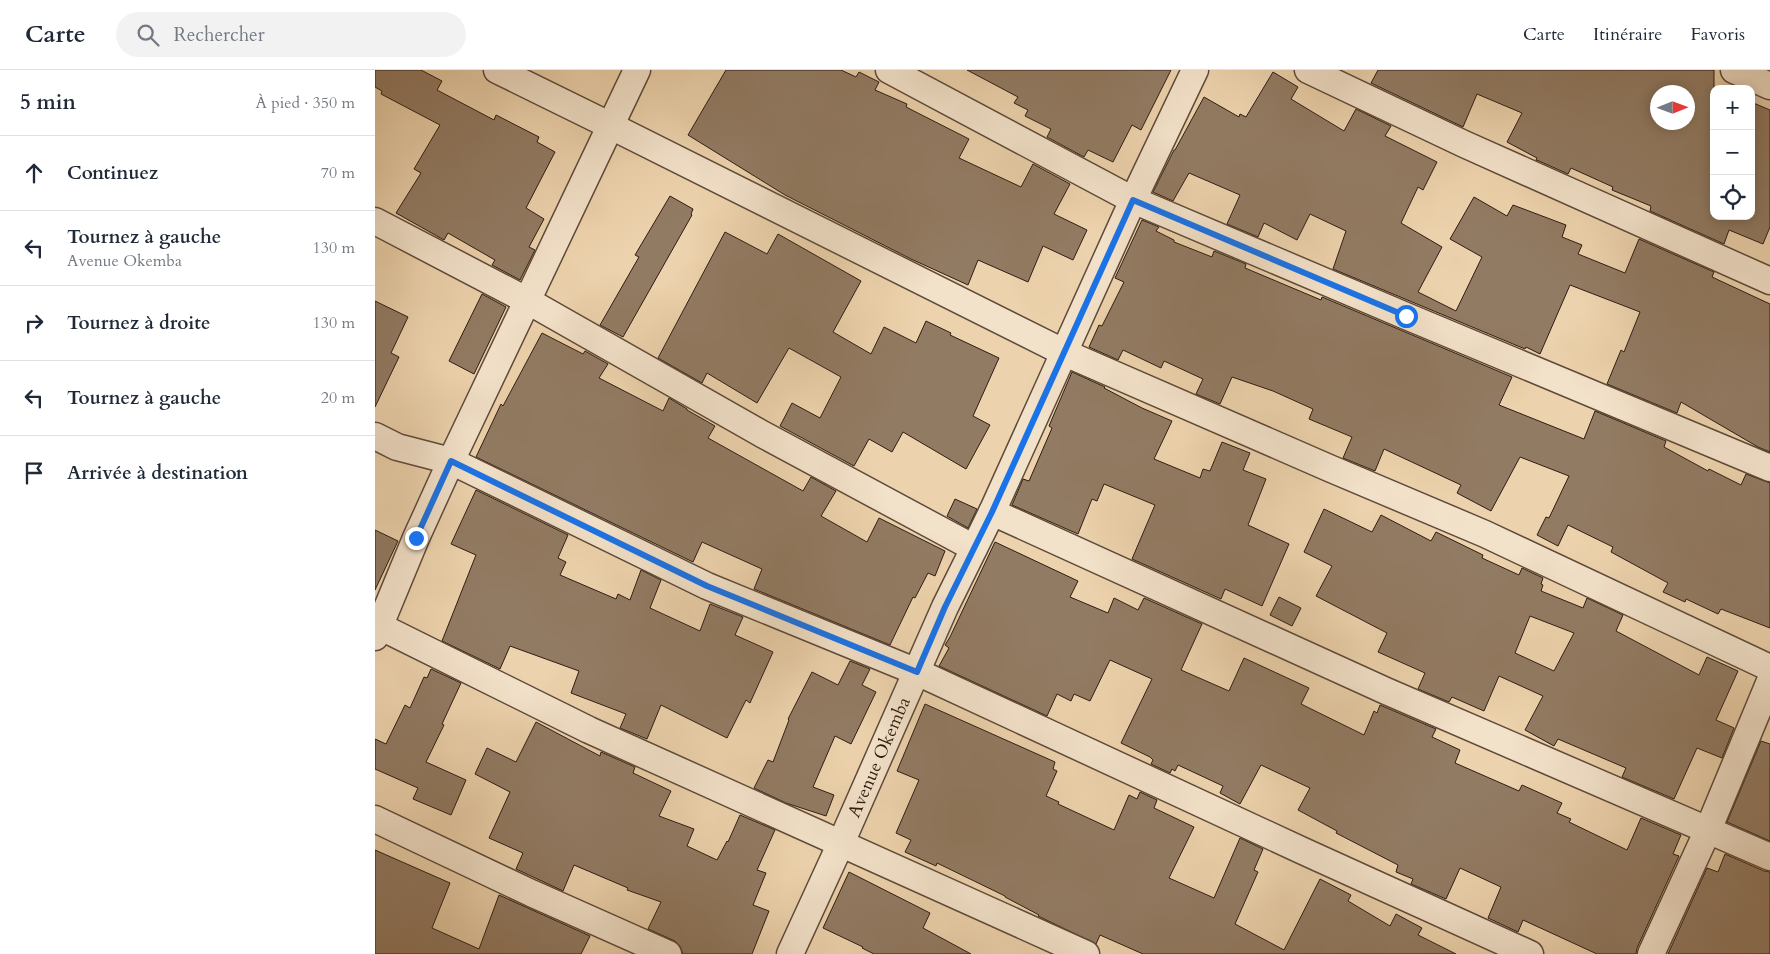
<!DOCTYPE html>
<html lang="fr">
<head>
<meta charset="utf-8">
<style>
	:root { --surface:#fff; --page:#f2f2f3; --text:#1f2937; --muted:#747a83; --line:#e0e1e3 }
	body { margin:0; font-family:Cardo,serif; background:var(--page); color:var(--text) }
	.controls { position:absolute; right:15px; top:15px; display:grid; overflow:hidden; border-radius:10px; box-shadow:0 2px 12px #0003 }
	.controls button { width:45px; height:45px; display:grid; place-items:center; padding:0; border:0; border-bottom:1px solid var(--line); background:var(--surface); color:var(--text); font:25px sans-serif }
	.compass { position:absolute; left:1275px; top:15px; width:45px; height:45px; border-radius:50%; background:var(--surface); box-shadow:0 2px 12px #0003; rotate:89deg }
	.stop { position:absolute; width:15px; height:15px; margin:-11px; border:4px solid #1a73e8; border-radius:50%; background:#fff }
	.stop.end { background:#1a73e8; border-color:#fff; box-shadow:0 1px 5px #0008 }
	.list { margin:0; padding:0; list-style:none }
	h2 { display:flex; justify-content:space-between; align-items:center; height:65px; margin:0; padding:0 20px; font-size:21px }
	h2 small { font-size:16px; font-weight:400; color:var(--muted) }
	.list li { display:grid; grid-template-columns:32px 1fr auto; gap:15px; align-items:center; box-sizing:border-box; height:75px; padding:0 20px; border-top:1px solid var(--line) }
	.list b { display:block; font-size:19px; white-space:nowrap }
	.list p { margin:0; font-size:16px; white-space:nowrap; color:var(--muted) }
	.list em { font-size:16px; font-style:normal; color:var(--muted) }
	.icon { flex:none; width:28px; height:28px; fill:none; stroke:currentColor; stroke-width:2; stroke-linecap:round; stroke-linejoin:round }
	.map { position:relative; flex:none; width:1395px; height:884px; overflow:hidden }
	header { display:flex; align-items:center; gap:30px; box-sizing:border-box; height:70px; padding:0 25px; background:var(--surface); border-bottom:1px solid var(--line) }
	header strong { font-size:24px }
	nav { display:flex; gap:28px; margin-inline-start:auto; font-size:18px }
	.search { width:350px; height:45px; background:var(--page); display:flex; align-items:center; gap:12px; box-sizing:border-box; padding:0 18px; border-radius:28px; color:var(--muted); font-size:19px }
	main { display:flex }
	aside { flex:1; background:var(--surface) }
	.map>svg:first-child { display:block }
	.building { fill:#927b63; stroke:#2f1c13; fill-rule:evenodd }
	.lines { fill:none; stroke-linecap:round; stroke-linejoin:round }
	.minor-casing { stroke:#5e4a3a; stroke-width:29 }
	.minor { stroke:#f3e2ca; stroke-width:26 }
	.route { stroke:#1a73e8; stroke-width:6 }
	.labels { text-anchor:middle; stroke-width:4; stroke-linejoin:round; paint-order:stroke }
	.street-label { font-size:18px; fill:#2f1c13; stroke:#f3e2ca }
</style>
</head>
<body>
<header>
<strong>Carte</strong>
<div class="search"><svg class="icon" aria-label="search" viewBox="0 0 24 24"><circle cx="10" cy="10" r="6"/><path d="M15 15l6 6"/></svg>Rechercher</div>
<nav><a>Carte</a><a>Itinéraire</a><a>Favoris</a></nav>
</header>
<main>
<aside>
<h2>5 min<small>À pied · 350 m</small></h2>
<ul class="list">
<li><svg class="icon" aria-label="ahead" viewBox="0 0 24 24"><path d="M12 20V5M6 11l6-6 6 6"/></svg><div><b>Continuez</b></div><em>70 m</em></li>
<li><svg class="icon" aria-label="left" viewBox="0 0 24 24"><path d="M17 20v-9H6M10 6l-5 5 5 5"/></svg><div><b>Tournez à gauche</b><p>Avenue Okemba</p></div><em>130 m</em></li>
<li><svg class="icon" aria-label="right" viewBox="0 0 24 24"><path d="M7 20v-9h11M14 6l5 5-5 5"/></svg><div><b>Tournez à droite</b></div><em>130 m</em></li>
<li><svg class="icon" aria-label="left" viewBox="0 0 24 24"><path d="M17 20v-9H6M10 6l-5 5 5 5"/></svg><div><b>Tournez à gauche</b></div><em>20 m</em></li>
<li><svg class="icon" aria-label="arrive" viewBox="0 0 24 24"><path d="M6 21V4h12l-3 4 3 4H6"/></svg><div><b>Arrivée à destination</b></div></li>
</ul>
</aside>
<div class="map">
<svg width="1395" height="884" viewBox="0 0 1395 884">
	<rect width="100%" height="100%" fill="#edd3ad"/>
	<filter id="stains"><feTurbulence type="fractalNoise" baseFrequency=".004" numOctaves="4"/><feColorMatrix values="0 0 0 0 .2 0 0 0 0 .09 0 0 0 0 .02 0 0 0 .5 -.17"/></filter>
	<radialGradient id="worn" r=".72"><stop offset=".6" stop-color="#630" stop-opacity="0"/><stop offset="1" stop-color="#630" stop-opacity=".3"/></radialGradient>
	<g class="building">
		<path d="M0 0H46L67 11 62 20 119 50 121 45 164 67 162 72 180 82 151 138 169 149 154 177 160 180 145 210 117 195 120 190 73 163 69 170 21 143 46 103 39 99 65 55 6 24 7 21 0 17Z"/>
		<path d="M351 0H466L481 7 484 2 504 12 500 20 532 34 531 37 594 69 584 88 646 117 658 94 695 114 679 144 712 160 698 190 668 176 653 212 603 190 593 215 536 189 410 125 313 65Z"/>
		<path d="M592 0H796L766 60 757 55 738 92 713 80 709 87 672 67 676 59 650 46 653 40 639 33 643 27Z"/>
		<path d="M1003 0H1339V18L1341 19H1339V146H1376V32L1395 40V157L1388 174 1354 160 1349 174 1275 141 1276 136 1237 120 1238 117 1196 98 1193 104 1164 91 1161 90 1162 88 1132 72 1147 43 1102 24 1088 57 996 13ZM1282 22H1312V52H1282Z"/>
		<path d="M898 2 923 17 916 29 969 61 981 39 1016 56 1010 66 1062 92 1048 120 1043 117 1026 153 1067 177 1043 222 1081 241 1107 187 1075 169 1099 127 1132 146 1138 135 1191 155 1187 167 1207 175 1203 184 1250 203 1264 169 1339 202 1337 207 1395 234V382L1383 377 1306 332 1302 343 1232 314 1246 280 1249 282 1265 242 1195 215 1165 284 1151 277 1150 279 958 199 971 161 935 144 922 170 889 153 883 167 852 154 865 125 814 103 798 131 778 122 799 80H800L829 27 864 47 865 44 871 47Z"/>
		<path d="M295 126 318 139 316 144 317 145 248 267 225 255 264 187 260 185Z"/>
		<path d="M767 150 784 157 781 161 799 170V172L837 187 839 181 871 194 870 198 946 230 947 227 1137 307 1124 335 1209 369 1220 341 1291 371 1289 377 1333 401 1334 399 1366 415 1371 404 1395 413V558L1346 539 1343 544 1311 529 1310 532 1288 522 1293 513 1236 482 1238 477 1193 455 1183 476 1162 465 1171 447 1174 448 1194 406 1145 387 1116 441 1082 423 1086 415 1009 379 1000 401 968 388 977 367 934 349 938 339 898 321 857 307 845 334 821 324 828 309 789 291 786 298 748 280 743 290 714 277 724 255 727 256 749 212 740 208Z"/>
		<path d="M350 162 392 184 403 164 486 211 458 262 496 284 509 257 541 273 551 251 576 263 575 265 624 288 598 346 615 355 591 399 528 362 517 382 494 369 479 396 405 356 417 333 445 348 466 307 414 278 382 333 332 303 327 313 283 288Z"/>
		<path d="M107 224 131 237 99 304 74 291Z"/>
		<path d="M0 231 33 247 16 283 24 287 0 337Z"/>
		<path d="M167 263 208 284 210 281 233 294 224 308 288 341 294 328 312 339V340L340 356 333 368 428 421 436 407 461 421 446 446 492 472 504 448 570 481 560 506 553 503 540 528 538 527 515 575 379 519 387 499 327 472 318 492 101 387 126 334 128 336Z"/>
		<path d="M697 302 730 317 729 318 767 338 797 351 779 389 825 408 828 399 835 401 847 372 875 383 868 400 891 409 873 455 914 474 887 536 850 519 846 529 757 489 780 435 729 414 722 431 717 429 703 464 637 435 648 409 654 411 677 358 674 356Z"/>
		<path d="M101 420 193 465 183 488 191 492 185 505 241 529 243 524 255 530 266 500 286 510 275 538 325 561 335 534 368 547 360 565 398 582 375 633 371 630 352 668 286 635 272 669 245 658 251 644 196 623 204 601 135 576 125 599 67 571 101 485 76 474Z"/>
		<path d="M580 429 602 439 593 458 572 446Z"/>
		<path d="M949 439 997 462 1006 445 1056 471 1061 462 1108 485 1107 488 1144 505 1147 498 1168 508 1166 514 1168 515 1166 521 1208 538 1212 528 1248 545 1241 561 1324 605 1332 587 1363 601 1341 650 1359 658 1347 688 1322 678 1299 729 1247 707 1251 698 1183 669 1179 676 1150 660 1168 626 1124 606 1109 641 1077 627 1074 632 1043 619 1050 603 1003 582 1012 563 941 526 957 496 929 482ZM1155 546 1199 563 1179 601 1140 583Z"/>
		<path d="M0 460 23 471 0 520Z"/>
		<path d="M620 472 703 511 695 527 733 543 739 528 763 540 769 528 827 554 806 600 854 621 869 588 934 618 926 634 989 665 999 641 1002 643 1005 635 1061 659 1057 667 1085 680 1080 693 1144 721 1147 715 1187 733 1182 743 1196 749 1194 752 1252 780 1266 748 1306 765 1298 784 1304 786 1262 878 1261 884H1222L1148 850 1143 862 1113 848 1126 817 1085 798 1071 829 1036 814 1038 809 1021 802 1023 795 961 763 962 761 923 740 935 718 886 695 865 734 845 723 848 716 803 695 800 701 797 699 795 703 776 694 778 690 775 687 746 673 777 609 735 590 715 631 699 624 696 631 682 624 672 646 564 596 574 578 570 575 575 567Z"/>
		<path d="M904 527 926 538 917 556 895 545Z"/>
		<path d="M475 591 495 599 487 615 501 622 476 674 460 666 438 717 459 725 451 746 411 733 379 718 393 690 398 692 414 650 413 649 437 602 463 615Z"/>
		<path d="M56 599 86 613 67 654 69 655 51 692 91 710 76 745 38 729 43 718 0 699V669L11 674 30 635 35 638 49 607 52 608Z"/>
		<path d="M550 634 680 692 678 699 682 701 671 726 684 732 683 734 739 760 754 725 762 729 765 722 782 730 779 738 819 757 794 808 839 828 865 768 888 779 879 800 883 802 860 854 909 880 945 809 976 825 973 831 1015 856 1021 844 1047 858 1043 865 1081 884H768L725 865 721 874 663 846 664 845 630 827V826L562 793 561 796 530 782 536 770 521 763 544 710 522 701Z"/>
		<path d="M161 652 225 686 226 682 260 697 258 703 296 721 284 746 319 759 312 776 342 790 352 771 353 772 365 745 400 760 382 800 391 803 378 835 394 841 377 884H308L305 876 300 871 273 859 286 832 252 820 253 818 199 795 188 821 141 799 148 783 114 768 135 722 100 704 112 678 141 692Z"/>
		<path d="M1386 671 1395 674V771L1352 752Z"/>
		<path d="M0 780 75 813 57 858 104 879 124 825 215 866 206 884H0Z"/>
		<path d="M1350 784 1389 801 1395 802V884H1293L1332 798 1343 802Z"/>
		<path d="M474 802 555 843 548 858 596 884H499L487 878 488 877 448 858Z"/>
	</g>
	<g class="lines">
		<g class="minor-casing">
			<g id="minor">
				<path d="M122 0 236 56 690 283 954 398 1110 464 1395 598"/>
				<path d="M514 0 758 130 1031 246 1395 398"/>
				<path d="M933 0 1089 74 1395 211"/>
				<path d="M1359 0 1395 16"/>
				<path d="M0 151 153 231 387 364 599 478"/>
				<path d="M0 366 22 377 76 391 332 516 542 602 928 781 1155 884"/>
				<path d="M617 442 1011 621 1395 787"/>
				<path d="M0 554 214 660 711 884"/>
				<path d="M0 567 41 468 76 391 262 0"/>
				<path d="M0 749 156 823 293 884"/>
				<path id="s1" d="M415 884 466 773 570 537 617 442 758 130 820 0"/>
				<path d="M1276 884 1333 760 1395 611"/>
			</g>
		</g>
		<use href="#minor" class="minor"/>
	</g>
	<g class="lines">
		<path class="route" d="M41 468 76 391 332 516 542 602 570 537 617 442 758 130 1031 246"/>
	</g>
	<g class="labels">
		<g class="street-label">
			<text dy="6" stroke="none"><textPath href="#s1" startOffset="216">Avenue Okemba</textPath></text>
		</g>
	</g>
	<rect width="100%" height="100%" filter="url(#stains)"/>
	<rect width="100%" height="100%" fill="url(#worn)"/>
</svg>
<div class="controls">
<button>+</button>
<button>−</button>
<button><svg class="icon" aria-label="locate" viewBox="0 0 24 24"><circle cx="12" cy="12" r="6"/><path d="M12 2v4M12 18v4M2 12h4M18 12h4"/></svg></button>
</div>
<svg class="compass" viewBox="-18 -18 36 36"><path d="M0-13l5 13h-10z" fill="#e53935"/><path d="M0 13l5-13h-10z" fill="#747a83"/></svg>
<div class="stop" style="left:1031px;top:246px"></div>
<div class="stop end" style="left:41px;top:468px"></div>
</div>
</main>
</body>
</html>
